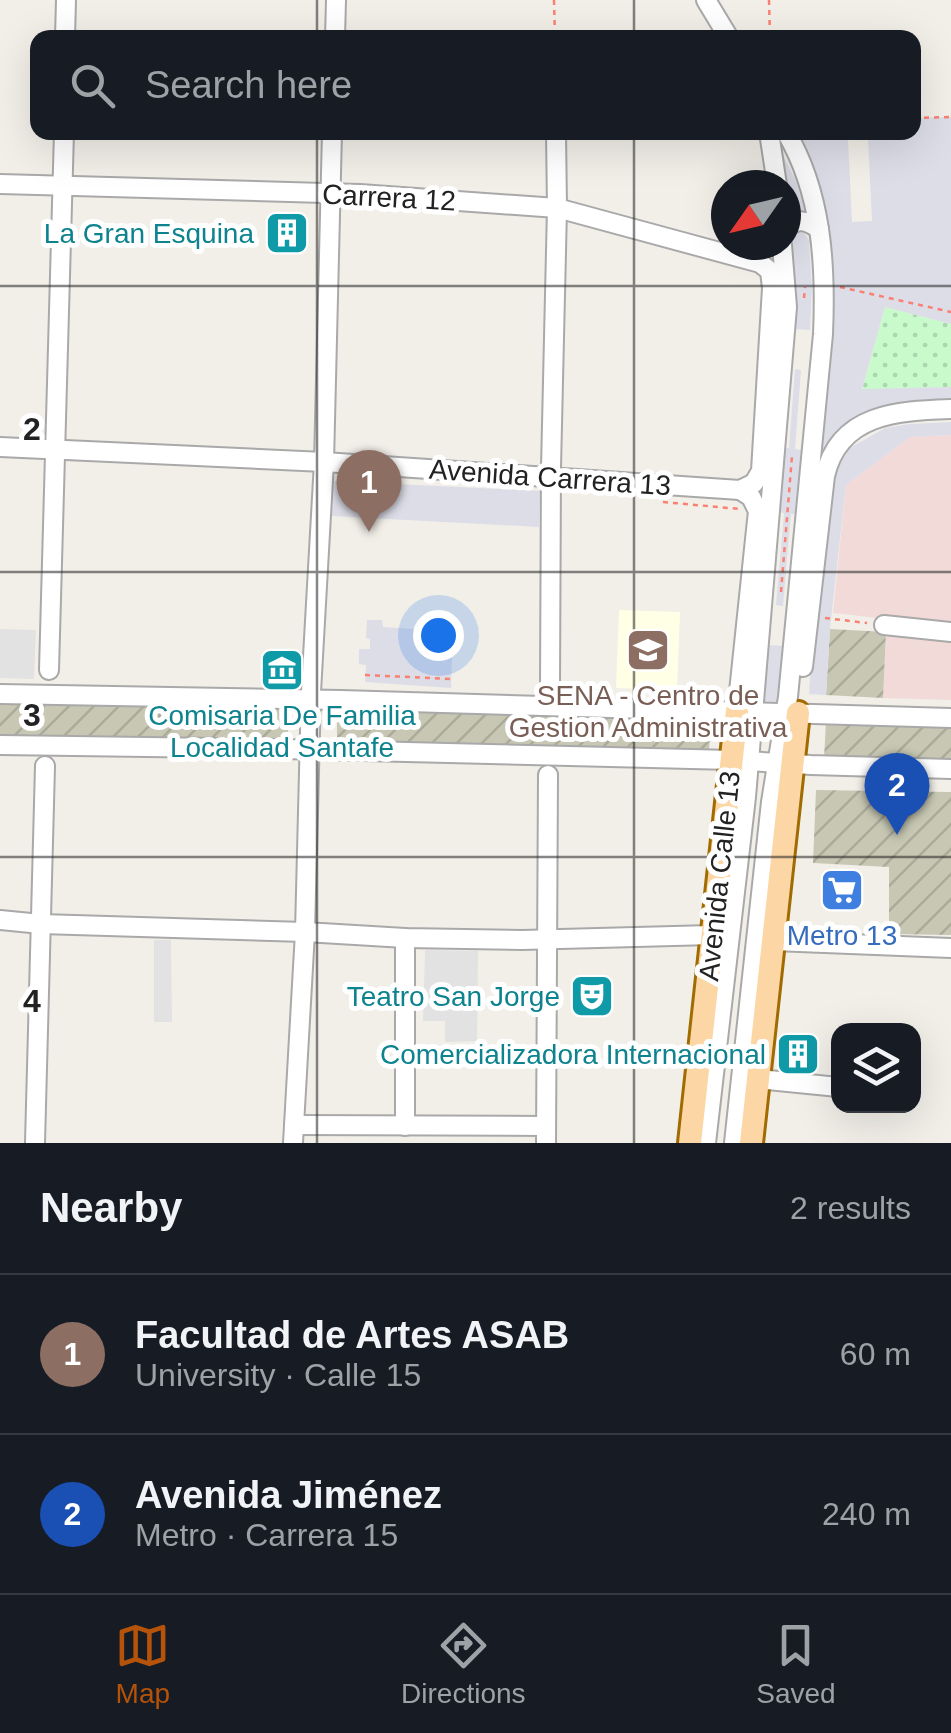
<!DOCTYPE html>
<html lang="en">
<head>
<meta charset="utf-8">
<style>
	:root { --surface:#171b24; --page:#20242c; --text:#f1f3f6; --muted:#9ea1a6; --line:#363941; --accent:#b45309 }
	body { margin:0; font-family:Arial,sans-serif; background:var(--page); color:var(--text) }
	.controls { position:absolute; right:30px; bottom:30px; display:grid; overflow:hidden; border-radius:20px; box-shadow:0 10px 40px #0002 }
	.controls button { width:90px; height:90px; display:grid; place-items:center; padding:0; border:0; border-bottom:2px solid var(--line); background:var(--surface); color:var(--text); font:50px sans-serif }
	.compass { position:absolute; left:711px; top:170px; width:90px; height:90px; border-radius:50%; background:var(--surface); box-shadow:0 10px 40px #0002; rotate:236deg }
	.you { position:absolute; left:438px; top:635px; width:35px; height:35px; margin:-25px; border:8px solid #fff; border-radius:50%; background:#1a73e8; box-shadow:0 0 0 15px #1a73e833 }
	.badge { display:grid; place-items:center; width:65px; height:65px; border-radius:50%; background:var(--accent); color:#fff; font-size:32px; font-weight:700 }
	.pin { position:absolute; translate:-50% -82px; filter:drop-shadow(0 2px 5px #0008) }
	.pin::after { content:''; position:absolute; top:52px; width:35px; height:30px; background:inherit; clip-path:polygon(0 0,100% 0,50% 100%) }
	.list { margin:0; padding:0; list-style:none }
	h2 { display:flex; justify-content:space-between; align-items:center; height:130px; margin:0; padding:0 40px; font-size:42px }
	h2 small { font-size:32px; font-weight:400; color:var(--muted) }
	.list li { display:grid; grid-template-columns:65px 1fr auto; gap:30px; align-items:center; box-sizing:border-box; height:160px; padding:0 40px; border-top:2px solid var(--line) }
	.list b { display:block; font-size:38px; white-space:nowrap }
	.list p { margin:0; font-size:32px; white-space:nowrap; color:var(--muted) }
	.list em { font-size:32px; font-style:normal; color:var(--muted) }
	.icon { flex:none; width:55px; height:55px; fill:none; stroke:currentColor; stroke-width:2; stroke-linecap:round; stroke-linejoin:round }
	.map { position:relative; flex:none; width:951px; height:1143px; overflow:hidden }
	.search { position:absolute; background:var(--surface); box-shadow:0 10px 40px #0002; left:30px; right:30px; top:30px; height:110px; display:flex; align-items:center; gap:25px; box-sizing:border-box; padding:0 35px; border-radius:20px; color:var(--muted); font-size:38px }
	.sheet { height:450px; background:var(--surface) }
	nav { display:flex; justify-content:space-around; align-items:center; box-sizing:border-box; height:140px; border-top:2px solid var(--line); background:var(--surface); font-size:28px; color:var(--muted) }
	nav a { display:grid; justify-items:center; gap:5px }
	nav .on { color:var(--accent) }
	.map>svg:first-child { display:block }
	.commercial { fill:#f2dad9 }
	.education { fill:#ffffe5 }
	.construction { fill:url(#construction-furrows) }
	.park { fill:url(#park-dots) }
	.parking { fill:#e2e2e2 }
	.plaza { fill:#dddde8; fill-rule:evenodd }
	.lines { fill:none; stroke-linecap:round; stroke-linejoin:round }
	.minor-casing { stroke:#a9a9a9; stroke-width:22 }
	.major-casing { stroke:#a06b00; stroke-width:28 }
	.path { stroke:#fa8072; stroke-width:2.5; stroke-dasharray:5 5; stroke-linecap:butt }
	.minor { stroke:#fff; stroke-width:18 }
	.major { stroke:#fcd6a4; stroke-width:22 }
	.grid { fill:none; stroke:#222; stroke-width:2.5; stroke-opacity:0.55 }
	.labels { text-anchor:middle; stroke-width:10; stroke-linejoin:round; paint-order:stroke }
	.street-label { font-size:28px; fill:#222; stroke:#fff }
	.culture-label { font-size:28px; fill:#0d838f; stroke:#fff; text-anchor:end }
	.education-label { font-size:28px; fill:#785e54; stroke:#fff }
	.shop-label { font-size:28px; fill:#366cbe; stroke:#fff }
	.grid-label { font-size:32px; text-anchor:middle; font-weight:bold; fill:#222; stroke:#fff; stroke-width:10; stroke-linejoin:round; paint-order:stroke }
</style>
</head>
<body>
<div class="map">
<svg width="951" height="1143" viewBox="0 0 951 1143">
	<defs>
		<pattern id="construction-furrows" width="10" height="10" patternUnits="userSpaceOnUse" patternTransform="scale(2.5)"><rect width="10" height="10" fill="#c7c7b4"/><path d="M-1 1l2-2M0 10L10 0M9 11l2-2" fill="none" stroke="#abab9a"/></pattern>
		<pattern id="park-dots" width="8" height="8" patternUnits="userSpaceOnUse" patternTransform="scale(2.5)"><rect width="8" height="8" fill="#c8facc"/><path d="M2 2h.1M6 6h.1" fill="none" stroke="#acd6af" stroke-width="1.8" stroke-linecap="round"/></pattern>
	</defs>
	<rect width="100%" height="100%" fill="#f2efe9"/>
	<g class="commercial">
		<path d="M951 435V626L833 613 846 485 910 437Z"/>
		<path d="M886 632 951 640V700L883 698Z"/>
	</g>
	<path class="education" d="M619 610 680 612 677 690 616 688Z"/>
	<g class="construction">
		<path d="M830 629 886 632 883 698 826 695Z"/>
		<path d="M0 698 288 706V743L0 739Z"/>
		<path d="M337 707 711 713 709 753 337 745Z"/>
		<path d="M826 721 951 724V763L824 759Z"/>
		<path d="M816 790 951 792V935L889 934V867L813 863Z"/>
	</g>
	<path class="park" d="M885 307 951 324V387L862 390Z"/>
	<g class="parking">
		<path d="M0 629 36 630 34 679 0 678Z"/>
		<path d="M154 940H171L172 1022H154Z"/>
		<path d="M425 950 478 951 477 1041 445 1042V1021H423Z"/>
	</g>
	<g class="plaza">
		<path d="M951 117V324L885 307 862 389 951 387V398L924 400 883 407 855 419 838 433 816 466 831 322 792 133 914 132V118ZM868 139 872 221 852 222 848 140Z"/>
		<path d="M784 157 796 181 806 215 787 217Z"/>
		<path d="M799 232 805 234 809 241 812 287 810 330 793 329 788 240 791 234Z"/>
		<path d="M795 369 801 370 795 449 802 450 797 514H791L783 606 776 605 784 513 778 512 783 448H789Z"/>
		<path d="M951 422V435L910 437 846 485 830 629 826 695 809 694 814 617 835 470 850 448 885 428 910 424Z"/>
		<path d="M333 481 540 491 539 527 331 516Z"/>
		<path d="M367 620H382L383 627 414 629 415 633 428 634 429 628 453 630 451 688 365 682 366 665 359 664V649H370V639L366 638Z"/>
		<path d="M767 645 786 646 782 701 778 705 763 702Z"/>
	</g>
	<g class="lines">
		<g class="minor-casing">
			<g id="minor">
				<path d="M706 0 729 38"/>
				<path d="M65 38 66 0"/>
				<path d="M335 38 336 0"/>
				<path d="M769 132 777 185"/>
				<path d="M0 184 360 194 557 208 760 263 770 271 772 288 761 471 754 483 740 490 324 462 0 447"/>
				<path d="M786 228C798 218 806 220 819 229"/>
				<path d="M884 625 951 632"/>
				<path d="M803 667 825 476C839 413 898 411 951 409"/>
				<path d="M49 670 64 132"/>
				<path d="M550 686 551 468 557 208 556 132"/>
				<path d="M0 694 341 700 951 718"/>
				<path d="M737 711 758 511 751 497 740 490"/>
				<path d="M0 745 283 749 732 760 811 765 951 769"/>
				<path d="M0 920 41 924 305 932 405 938 522 940 712 935"/>
				<path d="M774 941 951 948"/>
				<path d="M758 1079 838 1087"/>
				<path d="M294 1125 546 1126"/>
				<path d="M405 1126V938"/>
				<path d="M35 1143 45 766"/>
				<path d="M293 1143 305 932 311 692 324 462 332 132"/>
				<path d="M546 1143 548 775"/>
				<path d="M706 1143 746 797 787 307 782 245"/>
				<path d="M734 1143 771 802 788 697 823 334C826 265 822 193 786 132"/>
			</g>
		</g>
		<g class="major-casing">
			<g id="major">
				<path d="M690 1143 737 711"/>
				<path d="M751 1143 798 713"/>
			</g>
		</g>
		<g class="path">
			<path d="M554 0 555 38"/>
			<path d="M769 0 770 38"/>
			<path d="M914 118 951 117"/>
			<path d="M840 287 951 312"/>
			<path d="M804 298 805 287"/>
			<path d="M339 481 391 484"/>
			<path d="M663 502 740 509"/>
			<path d="M781 592 792 456"/>
			<path d="M825 618 867 623"/>
			<path d="M365 675 452 679"/>
		</g>
		<use href="#minor" class="minor"/>
		<use href="#major" class="major"/>
	</g>
	<path class="grid" d="M317 0V38M634 0V38M317 132V1143M634 132V1143M0 286H951M0 572H951M0 857H951"/>
	<defs>
		<g id="building-square" transform="scale(2.25)"><rect x="-9" y="-9" width="18" height="18" rx="4" fill="#0f9aa8" stroke="#fff"/><path d="M-4-6H4V6H1V3H-1V6H-4ZM-2.5-4.3h1.7v1.8h-1.7ZM.8-4.3h1.7v1.8H.8ZM-2.5-1h1.7V.8h-1.7ZM.8-1h1.7V.8H.8Z" fill="#fff"/></g>
		<g id="university-square" transform="scale(2.25)"><rect x="-9" y="-9" width="18" height="18" rx="4" fill="#8d6e63" stroke="#fff"/><path d="M0-5L7-2L0 1L-7-2ZM-4 1L0 2.5L4 1V4Q0 6-4 4Z" fill="#fff"/></g>
		<g id="museum-square" transform="scale(2.25)"><rect x="-9" y="-9" width="18" height="18" rx="4" fill="#0f9aa8" stroke="#fff"/><path d="M0-6L6-3V-2H-6V-3ZM-5-1h2V3h-2ZM-1-1h2V3h-2ZM3-1h2V3H3ZM-6 4H6V6H-6Z" fill="#fff"/></g>
		<g id="supermarket-square" transform="scale(2.25)"><rect x="-9" y="-9" width="18" height="18" rx="4" fill="#3f7fe0" stroke="#fff"/><path d="M-6-5.5h2.5l.6 2H6L4.5 2H-2.5L-4.4-4H-6ZM-1.5 3.2a1.3 1.3 0 1 0 .1 0ZM3 3.2a1.3 1.3 0 1 0 .1 0Z" fill="#fff"/></g>
		<g id="theatre-square" transform="scale(2.25)"><rect x="-9" y="-9" width="18" height="18" rx="4" fill="#0f9aa8" stroke="#fff"/><path d="M-5-5.5Q0-4 5-5.5V0Q5 5 0 6Q-5 5-5 0ZM-3.3-2.5H-1v1.5H-3.3ZM1-2.5H3.3v1.5H1ZM-2.8 1Q0 5.5 2.8 1Z" fill="#fff"/></g>
	</defs>
	<g fill-rule="evenodd">
		<use href="#building-square" x="287" y="233"/>
		<use href="#university-square" x="648" y="650"/>
		<use href="#museum-square" x="282" y="670"/>
		<use href="#supermarket-square" x="842" y="890"/>
		<use href="#theatre-square" x="592" y="996"/>
		<use href="#building-square" x="798" y="1054"/>
	</g>
	<g class="labels">
		<g class="street-label">
			<text transform="translate(389 197) rotate(3)" y="10">Carrera 12</text>
			<text transform="translate(550 477) rotate(4)" y="10">Avenida Carrera 13</text>
			<text transform="translate(719 876) rotate(-84)" y="10">Avenida Calle 13</text>
		</g>
		<g class="culture-label">
			<text x="254" y="243">La Gran Esquina</text>
			<text x="282" y="725" text-anchor="middle">Comisaria De Familia<tspan x="282" dy="32">Localidad Santafe</tspan></text>
			<text x="560" y="1006">Teatro San Jorge</text>
			<text x="766" y="1064">Comercializadora Internacional</text>
		</g>
		<g class="education-label">
			<text x="648" y="705">SENA - Centro de<tspan x="648" dy="32">Gestion Administrativa</tspan></text>
		</g>
		<g class="shop-label">
			<text x="842" y="945">Metro 13</text>
		</g>
	</g>
	<g class="grid-label">
		<text x="32" y="440">2</text>
		<text x="32" y="726">3</text>
		<text x="32" y="1012">4</text>
	</g>
</svg>
<div class="controls">
<button><svg class="icon" aria-label="layers" viewBox="0 0 24 24"><path d="M12 4l9 5-9 5-9-5zM3 14l9 5 9-5"/></svg></button>
</div>
<svg class="compass" viewBox="-18 -18 36 36"><path d="M0-13l5 13h-10z" fill="#e53935"/><path d="M0 13l5-13h-10z" fill="#9ea1a6"/></svg>
<div class="you"></div>
<div class="pin badge" style="left:369px;top:532px;background:#8d6e63">1</div>
<div class="pin badge" style="left:897px;top:835px;background:#1a4fb4">2</div>
<div class="search"><svg class="icon" aria-label="search" viewBox="0 0 24 24"><circle cx="10" cy="10" r="6"/><path d="M15 15l6 6"/></svg>Search here</div>
</div>
<section class="sheet">
<h2>Nearby<small>2 results</small></h2>
<ul class="list">
<li><span class="badge" style="background:#8d6e63">1</span><div><b>Facultad de Artes ASAB</b><p>University · Calle 15</p></div><em>60 m</em></li>
<li><span class="badge" style="background:#1a4fb4">2</span><div><b>Avenida Jiménez</b><p>Metro · Carrera 15</p></div><em>240 m</em></li>
</ul>
</section>
<nav>
<a class="on"><svg class="icon" aria-label="map" viewBox="0 0 24 24"><path d="M3 6l6-2 6 2 6-2v14l-6 2-6-2-6 2zM9 4v14M15 6v14"/></svg>Map</a>
<a><svg class="icon" aria-label="directions" viewBox="0 0 24 24"><path d="M12 3l9 9-9 9-9-9zM9 14v-3h6M13 9l2 2-2 2"/></svg>Directions</a>
<a><svg class="icon" aria-label="saved" viewBox="0 0 24 24"><path d="M7 4h10v16l-5-4-5 4z"/></svg>Saved</a>
</nav>
</body>
</html>
